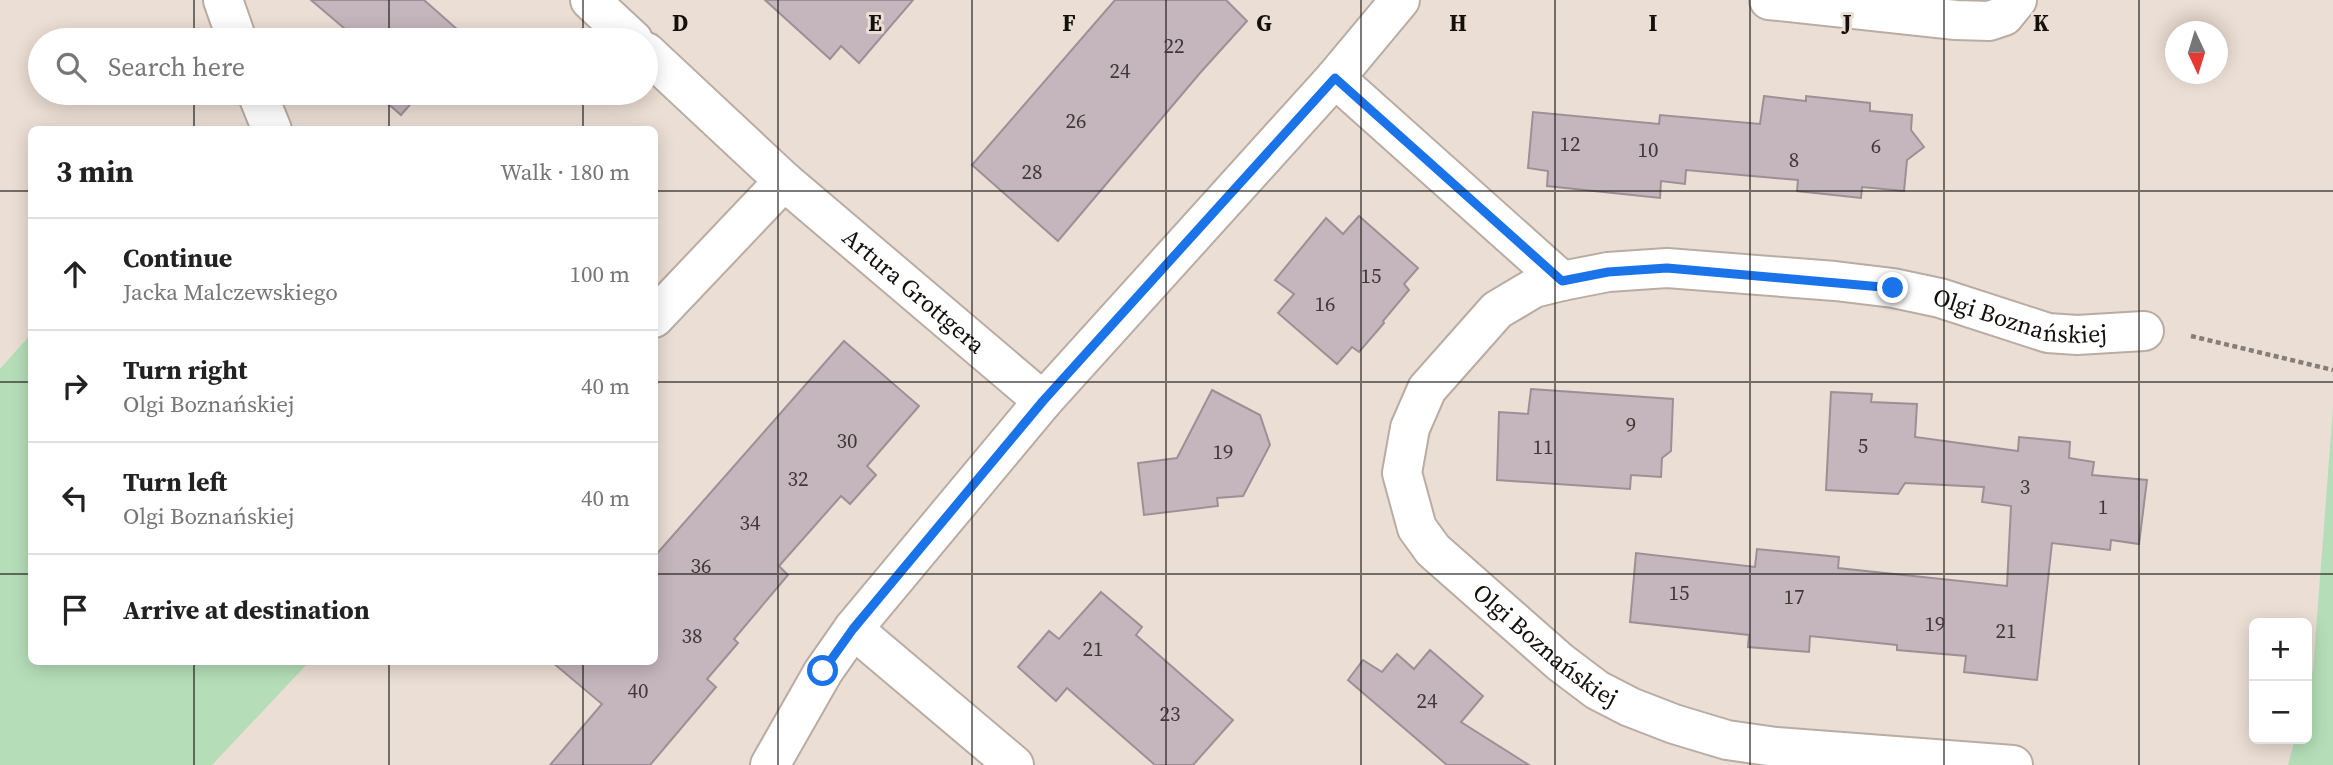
<!DOCTYPE html>
<html lang="en">
<head>
<meta charset="utf-8">
<style>
	:root { --surface:#fff; --page:#f2f2f2; --text:#222; --muted:#767676; --line:#e0e0e0 }
	body { margin:0; font-family:"Source Serif 4",serif; background:var(--page); color:var(--text) }
	.controls { position:absolute; right:21px; bottom:21px; display:grid; overflow:hidden; border-radius:10px; box-shadow:0 4px 18px #0003 }
	.controls button { width:63px; height:63px; display:grid; place-items:center; padding:0; border:0; border-bottom:2px solid var(--line); background:var(--surface); color:var(--text); font:35px sans-serif }
	.compass { position:absolute; left:2165px; top:21px; width:63px; height:63px; border-radius:50%; background:var(--surface); box-shadow:0 4px 18px #0003; rotate:176deg }
	.stop { position:absolute; width:21px; height:21px; margin:-16px; border:5px solid #1a73e8; border-radius:50%; background:#fff }
	.stop.end { background:#1a73e8; border-color:#fff; box-shadow:0 2px 7px #0008 }
	.list { margin:0; padding:0; list-style:none }
	h2 { display:flex; justify-content:space-between; align-items:center; height:91px; margin:0; padding:0 28px; font-size:30px }
	h2 small { font-size:23px; font-weight:400; color:var(--muted) }
	.list li { display:grid; grid-template-columns:46px 1fr auto; gap:21px; align-items:center; box-sizing:border-box; height:112px; padding:0 28px; border-top:2px solid var(--line) }
	.list b { display:block; font-size:26px; white-space:nowrap }
	.list p { margin:0; font-size:23px; white-space:nowrap; color:var(--muted) }
	.list em { font-size:23px; font-style:normal; color:var(--muted) }
	.icon { flex:none; width:38px; height:38px; fill:none; stroke:currentColor; stroke-width:2; stroke-linecap:round; stroke-linejoin:round }
	.map { position:relative; flex:none; width:2333px; height:765px; overflow:hidden }
	.search { position:absolute; background:var(--surface); box-shadow:0 4px 18px #0003; left:28px; top:28px; width:630px; height:77px; display:flex; align-items:center; gap:18px; box-sizing:border-box; padding:0 24px; border-radius:38px; color:var(--muted); font-size:26px }
	.panel { position:absolute; background:var(--surface); box-shadow:0 4px 18px #0003; left:28px; top:126px; width:630px; height:539px; border-radius:10px }
	.map>svg:first-child { display:block }
	.green { fill:#b5deb8 }
	.building { fill:#c5b5bc; stroke:#9e8f96; stroke-width:2 }
	.lines { fill:none; stroke-linecap:round; stroke-linejoin:round }
	.street-casing { stroke:#b9aca3; stroke-width:42 }
	.path { stroke:#867d76; stroke-width:4.5; stroke-dasharray:5 3.5; stroke-linecap:butt }
	.street { stroke:#fff; stroke-width:38 }
	.route { stroke:#1a73e8; stroke-width:9 }
	.grid { fill:none; stroke:#130f0b; stroke-width:2; stroke-opacity:0.55 }
	.labels { text-anchor:middle; stroke-width:6; stroke-linejoin:round; paint-order:stroke }
	.number-label { font-size:21px; fill:#403837 }
	.street-label { font-size:24px; fill:#130f0b; stroke:#ebded4 }
	.grid-label { font-size:23px; text-anchor:middle; font-weight:bold; fill:#130f0b; stroke:#ebded4; stroke-width:6; stroke-linejoin:round; paint-order:stroke }
</style>
</head>
<body>
<div class="map">
<svg width="2333" height="765" viewBox="0 0 2333 765">
	<rect width="100%" height="100%" fill="#ebded4"/>
	<g class="green">
		<path d="M31 334 32 662H309L212 765H0V369Z"/>
		<path d="M2333 408V765H2288L2295 739H2307V694L2313 670Z"/>
	</g>
	<g class="building">
		<path d="M311 0H424L467 38 465 40H358Z"/>
		<path d="M765 0H913L859 63 841 46 830 59Z"/>
		<path d="M1115 0H1226L1247 21 1200 73 1058 241 972 165Z"/>
		<path d="M376 93H420L401 115Z"/>
		<path d="M1764 96 1806 101V96L1870 103V111L1912 115 1911 130 1924 147 1907 160 1904 191 1862 187 1861 198 1797 191 1798 180 1686 170 1685 184 1661 181 1660 198 1547 186 1548 171 1528 168 1533 112 1659 124 1660 115 1760 124Z"/>
		<path d="M1359 216 1418 268 1404 284 1409 290 1383 321 1384 323 1359 352 1352 347 1337 364 1278 313 1294 294 1275 280 1326 218 1343 234Z"/>
		<path d="M844 341 919 406 867 466 876 475 850 504 841 496 779 566 788 575 734 639 738 643 707 679 716 687 650 765H550L602 704 552 662H654V557Z"/>
		<path d="M1531 389 1673 399 1671 451 1662 458 1661 477 1631 475 1630 489 1497 480 1499 412 1528 414Z"/>
		<path d="M1212 390 1260 415 1270 445 1243 496 1217 498 1218 506 1144 515 1138 463 1177 458Z"/>
		<path d="M1831 392 1872 394 1871 402 1917 404 1915 437 2018 451 2019 437 2070 442 2069 458 2094 462 2092 475 2147 480 2139 544 2111 540 2110 550 2052 543 2037 680 1964 672 1966 656 1897 650V645L1810 636 1809 652 1748 647 1749 635 1630 622 1636 553 1755 567 1757 549 1839 557 1838 568 2007 586 2011 506 1982 502 1984 487 1905 483 1898 494 1826 490Z"/>
		<path d="M1101 592 1142 627 1136 635 1233 720 1193 765H1155L1067 688 1056 701 1018 667 1049 631 1059 639Z"/>
		<path d="M1430 650 1483 696 1461 722 1529 765H1447L1348 680 1363 660 1382 672 1397 654 1414 669Z"/>
	</g>
	<g class="lines">
		<g class="street-casing">
			<g id="street">
				<path d="M223 0 237 40"/>
				<path d="M590 0 633 40"/>
				<path d="M1769 0 1956 20 1989 21 2004 16 2017 0"/>
				<path id="s1" d="M646 52 784 181 1043 401"/>
				<path id="s2" d="M1335 78 1562 281 1534 288 1497 310 1427 389 1410 428 1402 473 1417 528 1433 550 1560 662 1597 690 1630 707 1674 724 1727 740 1776 747 2013 765"/>
				<path d="M257 93 272 130"/>
				<path id="s3" d="M1562 281 1608 272 1667 268 1835 281 1893 288 1940 298 2048 333 2077 335 2144 331"/>
				<path d="M654 318 784 181"/>
				<path d="M770 765 823 672 853 629"/>
				<path d="M1014 765 853 629 1043 401 1335 78 1400 0"/>
			</g>
		</g>
		<path class="path" d="M2191 336 2333 370"/>
		<use href="#street" class="street"/>
	</g>
	<g class="lines">
		<path class="route" d="M823 671 853 629 1043 401 1335 78 1562 281 1608 272 1667 268 1893 288"/>
	</g>
	<path class="grid" d="M194 0V40M389 0V40M583 0V40M778 0V765M972 0V765M1166 0V765M1361 0V765M1555 0V765M1750 0V765M1944 0V765M2139 0V765M194 93V130M389 93V130M583 93V130M0 191H32M654 191H2333M0 382H32M654 382H2333M0 574H32M654 574H2333M194 662V765M389 662V765M583 662V765"/>
	<g class="labels">
		<g class="number-label">
			<text x="1174" y="53">22</text>
			<text x="1120" y="78">24</text>
			<text x="1076" y="128">26</text>
			<text x="1570" y="151">12</text>
			<text x="1876" y="153">6</text>
			<text x="1648" y="157">10</text>
			<text x="1794" y="167">8</text>
			<text x="1032" y="179">28</text>
			<text x="1371" y="283">15</text>
			<text x="1325" y="311">16</text>
			<text x="1631" y="432">9</text>
			<text x="847" y="448">30</text>
			<text x="1863" y="453">5</text>
			<text x="1543" y="454">11</text>
			<text x="1223" y="459">19</text>
			<text x="798" y="486">32</text>
			<text x="2025" y="494">3</text>
			<text x="2103" y="514">1</text>
			<text x="750" y="530">34</text>
			<text x="701" y="573">36</text>
			<text x="1679" y="600">15</text>
			<text x="1794" y="604">17</text>
			<text x="1935" y="631">19</text>
			<text x="2006" y="638">21</text>
			<text x="692" y="643">38</text>
			<text x="1093" y="656">21</text>
			<text x="638" y="698">40</text>
			<text x="1427" y="708">24</text>
			<text x="1170" y="721">23</text>
		</g>
		<g class="street-label">
			<text dy="8" stroke="none"><textPath href="#s1" startOffset="359">Artura Grottgera</textPath></text>
			<text dy="8" stroke="none"><textPath href="#s3" startOffset="464">Olgi Boznańskiej</textPath></text>
			<text dy="8" stroke="none"><textPath href="#s2" startOffset="802">Olgi Boznańskiej</textPath></text>
		</g>
	</g>
	<g class="grid-label">
		<text x="680" y="31">D</text>
		<text x="875" y="31">E</text>
		<text x="1069" y="31">F</text>
		<text x="1264" y="31">G</text>
		<text x="1458" y="31">H</text>
		<text x="1653" y="31">I</text>
		<text x="1847" y="31">J</text>
		<text x="2041" y="31">K</text>
	</g>
</svg>
<div class="controls">
<button>+</button>
<button>−</button>
</div>
<svg class="compass" viewBox="-18 -18 36 36"><path d="M0-13l5 13h-10z" fill="#e53935"/><path d="M0 13l5-13h-10z" fill="#767676"/></svg>
<div class="stop" style="left:823px;top:671px"></div>
<div class="stop end" style="left:1893px;top:288px"></div>
<div class="search"><svg class="icon" aria-label="search" viewBox="0 0 24 24"><circle cx="10" cy="10" r="6"/><path d="M15 15l6 6"/></svg>Search here</div>
<section class="panel">
<h2>3 min<small>Walk · 180 m</small></h2>
<ul class="list">
<li><svg class="icon" aria-label="ahead" viewBox="0 0 24 24"><path d="M12 20V5M6 11l6-6 6 6"/></svg><div><b>Continue</b><p>Jacka Malczewskiego</p></div><em>100 m</em></li>
<li><svg class="icon" aria-label="right" viewBox="0 0 24 24"><path d="M7 20v-9h11M14 6l5 5-5 5"/></svg><div><b>Turn right</b><p>Olgi Boznańskiej</p></div><em>40 m</em></li>
<li><svg class="icon" aria-label="left" viewBox="0 0 24 24"><path d="M17 20v-9H6M10 6l-5 5 5 5"/></svg><div><b>Turn left</b><p>Olgi Boznańskiej</p></div><em>40 m</em></li>
<li><svg class="icon" aria-label="arrive" viewBox="0 0 24 24"><path d="M6 21V4h12l-3 4 3 4H6"/></svg><div><b>Arrive at destination</b></div></li>
</ul>
</section>
</div>
</body>
</html>
